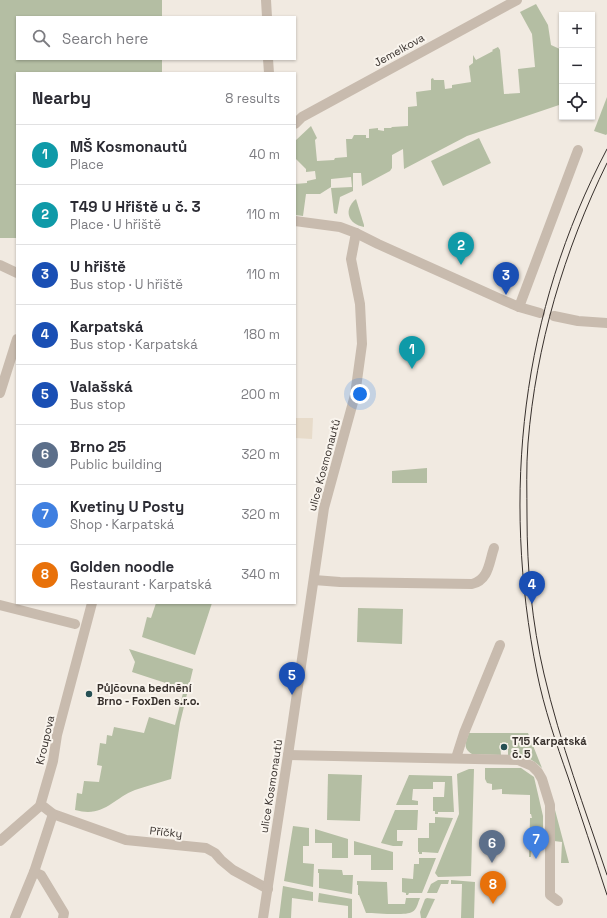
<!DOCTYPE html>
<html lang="en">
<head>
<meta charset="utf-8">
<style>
	:root { --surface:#fff; --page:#f7f7f7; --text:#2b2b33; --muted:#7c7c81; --line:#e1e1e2; --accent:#db2777 }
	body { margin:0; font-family:"Space Grotesk",sans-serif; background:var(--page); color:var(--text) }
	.controls { position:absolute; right:12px; top:12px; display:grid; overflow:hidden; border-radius:0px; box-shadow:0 1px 3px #0004 }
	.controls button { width:36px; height:36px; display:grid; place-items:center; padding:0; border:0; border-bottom:1px solid var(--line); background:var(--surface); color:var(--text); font:20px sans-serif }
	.you { position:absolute; left:360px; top:394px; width:14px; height:14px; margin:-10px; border:3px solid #fff; border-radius:50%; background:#1a73e8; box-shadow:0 0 0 6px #1a73e833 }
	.badge { display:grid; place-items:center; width:26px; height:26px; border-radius:50%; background:var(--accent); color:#fff; font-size:13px; font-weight:700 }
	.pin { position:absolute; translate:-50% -33px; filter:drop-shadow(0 1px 2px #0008) }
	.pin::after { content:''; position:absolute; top:21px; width:14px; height:12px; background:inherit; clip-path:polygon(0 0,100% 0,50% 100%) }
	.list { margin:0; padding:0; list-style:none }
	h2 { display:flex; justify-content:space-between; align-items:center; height:52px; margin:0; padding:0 16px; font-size:17px }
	h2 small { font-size:13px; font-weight:400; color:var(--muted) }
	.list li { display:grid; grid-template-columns:26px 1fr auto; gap:12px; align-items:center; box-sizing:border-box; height:60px; padding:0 16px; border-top:1px solid var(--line) }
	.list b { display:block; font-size:15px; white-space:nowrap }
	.list p { margin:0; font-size:13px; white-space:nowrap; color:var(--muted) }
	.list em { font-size:13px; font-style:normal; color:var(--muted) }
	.icon { flex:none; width:22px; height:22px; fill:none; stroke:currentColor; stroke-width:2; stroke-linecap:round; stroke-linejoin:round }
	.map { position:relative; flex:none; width:607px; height:918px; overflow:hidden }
	.search { position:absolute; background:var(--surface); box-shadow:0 1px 3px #0004; left:16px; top:16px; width:280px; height:44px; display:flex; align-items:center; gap:10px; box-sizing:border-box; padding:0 14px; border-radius:0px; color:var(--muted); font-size:15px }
	.panel { position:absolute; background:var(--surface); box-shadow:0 1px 3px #0004; left:16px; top:72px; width:280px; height:532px; border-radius:0px }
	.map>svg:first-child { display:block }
	.green { fill:#b4bea3 }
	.plaza { fill:#e7dbca }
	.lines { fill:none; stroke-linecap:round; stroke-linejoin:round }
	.minor { stroke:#c8bbae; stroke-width:10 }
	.tertiary { stroke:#c8bbae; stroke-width:10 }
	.tram { stroke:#37302c; stroke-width:1 }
	.poi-dot { fill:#265054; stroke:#f9f4ed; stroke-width:1.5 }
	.labels { text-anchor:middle; stroke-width:4; stroke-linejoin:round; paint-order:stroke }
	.street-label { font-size:11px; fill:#37302c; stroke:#f9f4ed }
	.poi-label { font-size:11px; font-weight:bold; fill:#37302c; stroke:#f9f4ed; text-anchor:start }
</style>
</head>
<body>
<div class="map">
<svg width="607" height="918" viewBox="0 0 607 918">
	<rect width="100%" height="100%" fill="#f1eae1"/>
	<g class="green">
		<path d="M0 0H162V17H17V59H162V73H17V238H0Z"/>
		<path d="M536 4 548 25 551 45 562 50V104L467 136 404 169 403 149 392 155V168L390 171 362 186 361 173H353V191L340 197 337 214 334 213 331 188 352 187 351 177 331 179V187L320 194H306L303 216 295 215V184L307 183V181L316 179 315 171 306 172V169L295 158V141L311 126 317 138 315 140 317 161 334 160 335 158 347 157 346 139H352L354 135H366V138H369V129L378 128V130L384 131V128H391L392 127 408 126V107L417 106 416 92 431 90V79L433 78 434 80H444L445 89 452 88V85L471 82 469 66 473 63V55L476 60 493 51 492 50 498 47 500 50 504 94 520 93 518 69 535 67 532 34 520 12Z"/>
		<path d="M607 97V134L606 135 594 131Z"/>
		<path d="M479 138 491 163 443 186 431 161Z"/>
		<path d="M356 199 364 225V227C348 224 343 210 356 199Z"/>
		<path d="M427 468V483H392V471Z"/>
		<path d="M156 603H212L195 655 142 637 147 617 151 618Z"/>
		<path d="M358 608 403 609 402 644 357 642Z"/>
		<path d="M129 649 193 669 180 723 171 779C159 783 146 786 135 790 112 799 104 818 75 810L77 793 82 794 84 781 99 782 102 766 97 765 100 743 106 744 107 735 112 736 114 727 144 733 149 717 175 725 184 689 132 672 135 662Z"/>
		<path d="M469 733H528L542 768C530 757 524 755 508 755V743H500L501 755 472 754C462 748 466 742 469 733Z"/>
		<path d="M485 768H521L534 777 543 816V830H532L531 860V857H529L530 818H532L531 814H530V795L502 794V789L492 790V784L487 783 485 779Z"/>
		<path d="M469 769H474L471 876 438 877 435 873 459 814 457 774Z"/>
		<path d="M328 774 362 775 360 821 327 820Z"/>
		<path d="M409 775 452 776 454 812H438V814H435V811H433V797H444L445 782H433V789H413L412 800 418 801V805H396Z"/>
		<path d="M395 810H418L417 830H397V841H403L402 846H393L381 843Z"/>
		<path d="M555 810 569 863H561L562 842 554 841Z"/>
		<path d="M435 817 453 818 438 853 422 852V854H419V852H418V838H429V823H435Z"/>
		<path d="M293 826 309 828V846H303V863L314 864 313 887 284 881Z"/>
		<path d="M315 829 348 839V858H332V843H315Z"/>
		<path d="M354 841 393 852V870H371V855H354Z"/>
		<path d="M419 858H436L422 893H409L408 895H406V893L402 892V878L413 879 414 864H419Z"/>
		<path d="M318 869 342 870 343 875H353L352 894 319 888V873H318Z"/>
		<path d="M438 880H449L448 884H441L437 893H427L431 884Z"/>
		<path d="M451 880 475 882 474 918H461L462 884H451Z"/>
		<path d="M357 881 387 882 388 904H405L406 898H420C418 902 417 910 412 912 406 916 375 913 366 913L359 895H358V885H357Z"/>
		<path d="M283 886 313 892V901L292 898 291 918H279Z"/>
		<path d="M319 893 352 899V918H348V906L318 902Z"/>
		<path d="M427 898 435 899 427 916 426 918H421L420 912 425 899Z"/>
	</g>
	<path class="plaza" d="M295 418H313L312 439 295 438Z"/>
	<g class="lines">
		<g class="minor">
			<path d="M266 0 267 17"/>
			<path d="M268 59 269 73"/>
			<path d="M295 221 340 227 356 233 378 244 505 301 519 307 540 313"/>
			<path d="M519 307 578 150"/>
			<path d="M554 316 578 321 607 323"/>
			<path d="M314 580 340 582 472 584C489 580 489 562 494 548"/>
			<path d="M0 605 75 624"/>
			<path d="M288 755 518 760 532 766 538 772 542 779 550 805V895L558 901"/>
			<path d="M456 758 464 733 500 645"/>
			<path d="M40 806 44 807 53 814 126 840 206 848 215 853 221 860 233 870 268 889"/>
			<path d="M0 841 40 806 53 761 57 735 92 603"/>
			<path d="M34 872 41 875 64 913 63 918"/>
			<path d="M15 918 34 872 53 814"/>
			<path d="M263 918 288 755 324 508 355 395 362 344 360 304 351 259 356 233"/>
		</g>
		<g class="tertiary">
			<path d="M295 124 302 117 517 0"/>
			<path d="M0 265 17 273"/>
			<path d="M0 393 17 339"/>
		</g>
		<g class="tram">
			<path d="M607 149C521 312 501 494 537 673 544 708 556 743 568 777 581 816 594 855 607 895"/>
			<path d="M607 163C564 251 536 345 528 443 526 467 527 492 527 517 527 570 532 623 544 674 560 743 585 809 607 875"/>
		</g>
	</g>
	<g class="poi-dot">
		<circle cx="89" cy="694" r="4"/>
		<circle cx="504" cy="747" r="4"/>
	</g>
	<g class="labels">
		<g class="street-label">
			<text transform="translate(399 50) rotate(-29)" y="4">Jemelkova</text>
			<text transform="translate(324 465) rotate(-75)" y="4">ulice Kosmonautů</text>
			<text transform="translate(45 740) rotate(-77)" y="4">Kroupova</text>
			<text transform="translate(271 786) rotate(-81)" y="4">ulice Kosmonautů</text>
			<text transform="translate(166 832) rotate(6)" y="4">Příčky</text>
		</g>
		<g class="poi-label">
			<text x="97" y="692">Půjčovna bednění<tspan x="97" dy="13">Brno - FoxDen s.r.o.</tspan></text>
			<text x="512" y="745">T15 Karpatská<tspan x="512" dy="13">č. 5</tspan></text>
		</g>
	</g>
</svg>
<div class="controls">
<button>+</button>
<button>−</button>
<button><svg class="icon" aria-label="locate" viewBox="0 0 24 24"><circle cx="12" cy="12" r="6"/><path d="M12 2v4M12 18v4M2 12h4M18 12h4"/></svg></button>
</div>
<div class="you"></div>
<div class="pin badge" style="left:412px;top:369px;background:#0f9aa8">1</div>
<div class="pin badge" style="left:461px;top:265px;background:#0f9aa8">2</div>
<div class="pin badge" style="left:506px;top:295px;background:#1a4fb4">3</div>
<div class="pin badge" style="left:532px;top:604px;background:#1a4fb4">4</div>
<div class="pin badge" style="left:292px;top:695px;background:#1a4fb4">5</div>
<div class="pin badge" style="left:492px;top:863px;background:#5c6f8a">6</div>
<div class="pin badge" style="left:536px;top:859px;background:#3f7fe0">7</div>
<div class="pin badge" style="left:493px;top:904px;background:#e8710a">8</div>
<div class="search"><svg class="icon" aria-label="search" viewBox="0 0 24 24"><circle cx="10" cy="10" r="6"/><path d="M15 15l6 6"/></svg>Search here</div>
<section class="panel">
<h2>Nearby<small>8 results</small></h2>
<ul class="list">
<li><span class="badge" style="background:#0f9aa8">1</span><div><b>MŠ Kosmonautů</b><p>Place</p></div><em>40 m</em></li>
<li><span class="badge" style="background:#0f9aa8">2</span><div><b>T49 U Hřiště u č. 3</b><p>Place · U hřiště</p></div><em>110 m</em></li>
<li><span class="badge" style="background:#1a4fb4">3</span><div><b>U hřiště</b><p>Bus stop · U hřiště</p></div><em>110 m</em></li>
<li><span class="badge" style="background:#1a4fb4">4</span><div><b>Karpatská</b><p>Bus stop · Karpatská</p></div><em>180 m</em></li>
<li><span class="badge" style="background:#1a4fb4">5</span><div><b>Valašská</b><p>Bus stop</p></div><em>200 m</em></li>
<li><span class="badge" style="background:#5c6f8a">6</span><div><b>Brno 25</b><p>Public building</p></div><em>320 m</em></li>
<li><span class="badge" style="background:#3f7fe0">7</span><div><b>Kvetiny U Posty</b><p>Shop · Karpatská</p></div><em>320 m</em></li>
<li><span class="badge" style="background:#e8710a">8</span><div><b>Golden noodle</b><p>Restaurant · Karpatská</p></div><em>340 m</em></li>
</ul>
</section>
</div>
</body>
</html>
